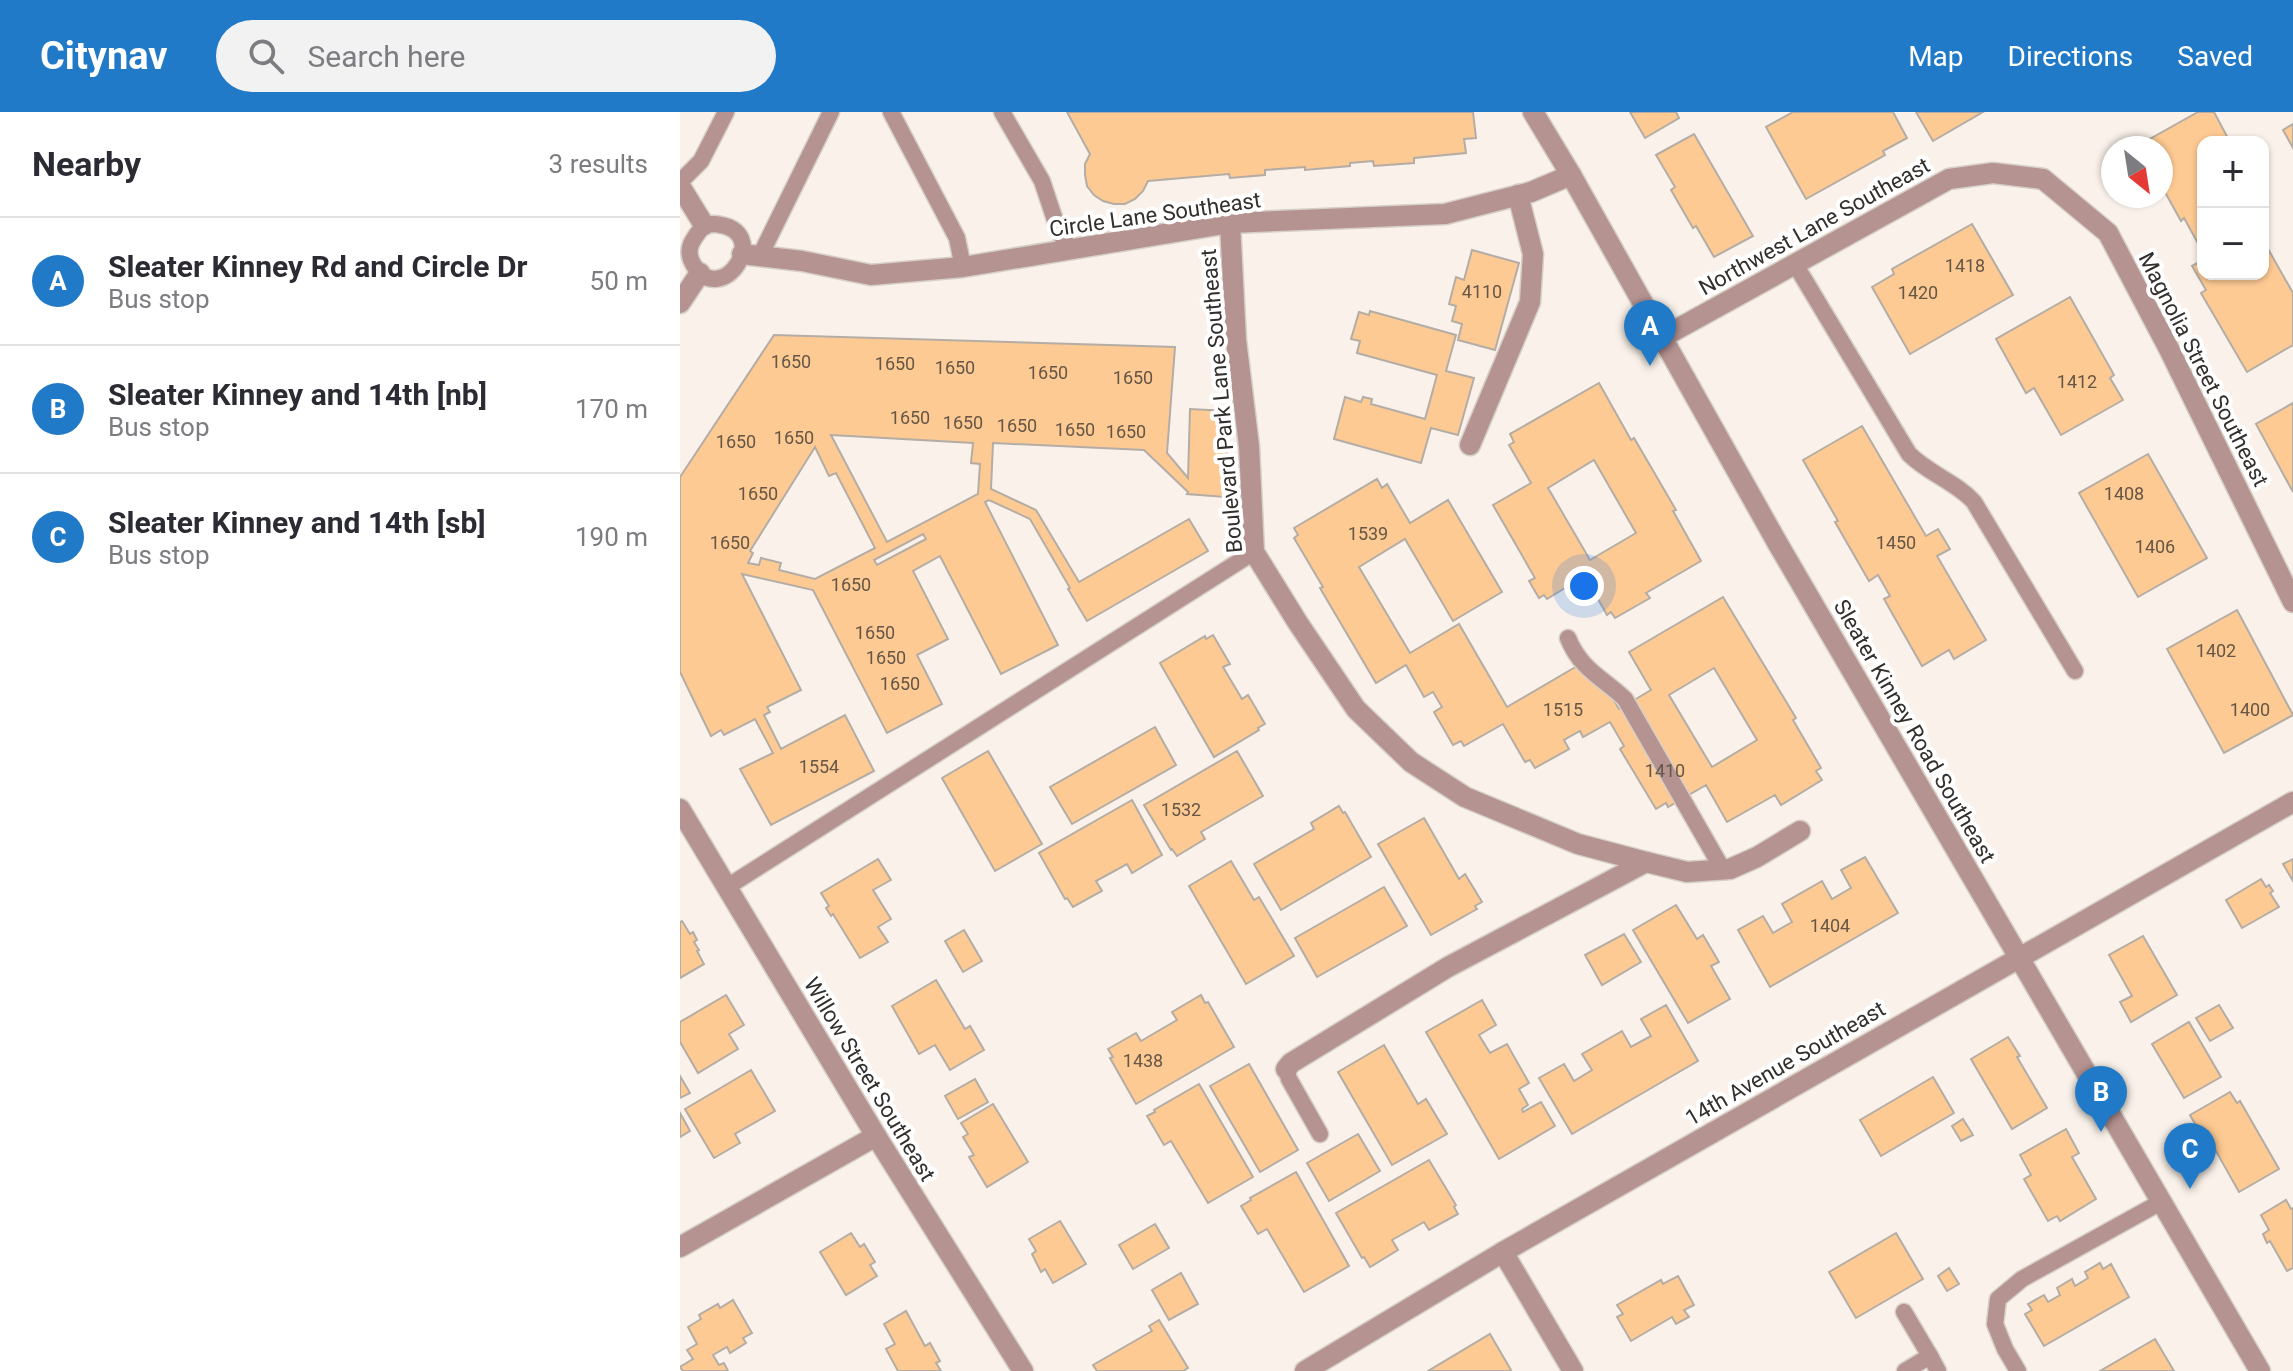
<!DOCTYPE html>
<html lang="en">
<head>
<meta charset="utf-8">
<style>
	:root { --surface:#fff; --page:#f2f2f3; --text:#2b2b33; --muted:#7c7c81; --line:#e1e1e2; --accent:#217ac8 }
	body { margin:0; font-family:Roboto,sans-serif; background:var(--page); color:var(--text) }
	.controls { position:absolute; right:24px; top:24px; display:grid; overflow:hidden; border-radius:16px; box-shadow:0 2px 6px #0004 }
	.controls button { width:72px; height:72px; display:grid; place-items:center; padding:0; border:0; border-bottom:2px solid var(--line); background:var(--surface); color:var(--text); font:40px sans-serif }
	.compass { position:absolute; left:1421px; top:24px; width:72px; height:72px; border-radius:50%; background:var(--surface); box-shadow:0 2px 6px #0004; rotate:150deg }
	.you { position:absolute; left:904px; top:474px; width:28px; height:28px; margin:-20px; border:6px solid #fff; border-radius:50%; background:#1a73e8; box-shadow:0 0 0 12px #1a73e833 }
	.badge { display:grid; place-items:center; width:52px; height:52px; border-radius:50%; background:var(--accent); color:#fff; font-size:26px; font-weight:700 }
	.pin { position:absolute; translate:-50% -66px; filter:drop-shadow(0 2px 4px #0008) }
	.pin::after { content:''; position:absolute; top:42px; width:28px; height:24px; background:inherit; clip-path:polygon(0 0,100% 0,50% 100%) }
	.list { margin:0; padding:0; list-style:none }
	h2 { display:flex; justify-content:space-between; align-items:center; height:104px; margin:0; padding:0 32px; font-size:34px }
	h2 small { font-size:26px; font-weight:400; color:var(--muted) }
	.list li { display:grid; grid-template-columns:52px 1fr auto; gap:24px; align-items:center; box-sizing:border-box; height:128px; padding:0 32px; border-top:2px solid var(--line) }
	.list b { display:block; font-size:30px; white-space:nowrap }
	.list p { margin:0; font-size:26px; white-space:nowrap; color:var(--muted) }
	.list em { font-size:26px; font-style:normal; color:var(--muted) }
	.icon { flex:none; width:44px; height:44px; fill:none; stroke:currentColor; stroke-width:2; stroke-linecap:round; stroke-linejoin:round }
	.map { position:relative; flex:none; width:1613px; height:1259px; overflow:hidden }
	header { display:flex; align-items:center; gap:48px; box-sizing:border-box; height:112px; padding:0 40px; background:var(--accent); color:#fff }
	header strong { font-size:38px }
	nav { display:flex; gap:44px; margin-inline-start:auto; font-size:28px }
	.search { width:560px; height:72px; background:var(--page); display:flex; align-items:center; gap:20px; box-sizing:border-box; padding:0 28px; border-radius:44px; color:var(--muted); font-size:30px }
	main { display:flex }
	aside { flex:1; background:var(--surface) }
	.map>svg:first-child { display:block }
	.building { fill:#feca93; stroke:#b4ada5; stroke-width:2; fill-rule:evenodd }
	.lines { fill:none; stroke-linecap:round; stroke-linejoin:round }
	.service-casing { stroke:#d6cfc8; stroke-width:19 }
	.minor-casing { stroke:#d6cfc8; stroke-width:23 }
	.tertiary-casing { stroke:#d6cfc8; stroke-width:23 }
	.service { stroke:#b59391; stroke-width:16 }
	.minor { stroke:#b59391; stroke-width:20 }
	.tertiary { stroke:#b59391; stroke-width:20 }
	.labels { text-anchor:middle; stroke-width:8; stroke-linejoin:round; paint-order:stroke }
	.number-label { font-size:18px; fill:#655646 }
	.street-label { font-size:22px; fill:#322f2c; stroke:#fff }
</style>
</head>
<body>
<header>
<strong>Citynav</strong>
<div class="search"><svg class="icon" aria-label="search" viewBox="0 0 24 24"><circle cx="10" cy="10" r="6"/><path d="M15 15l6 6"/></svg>Search here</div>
<nav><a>Map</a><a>Directions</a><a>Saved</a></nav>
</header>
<main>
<aside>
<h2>Nearby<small>3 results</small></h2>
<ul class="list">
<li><span class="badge">A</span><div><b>Sleater Kinney Rd and Circle Dr</b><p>Bus stop</p></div><em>50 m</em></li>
<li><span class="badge">B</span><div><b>Sleater Kinney and 14th [nb]</b><p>Bus stop</p></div><em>170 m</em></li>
<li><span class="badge">C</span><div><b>Sleater Kinney and 14th [sb]</b><p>Bus stop</p></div><em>190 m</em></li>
</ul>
</aside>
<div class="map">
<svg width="1613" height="1259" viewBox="0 0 1613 1259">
	<rect width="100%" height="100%" fill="#faf2ea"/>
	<g class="building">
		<path d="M387 0H793L796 26 784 27 786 41 734 46V51L694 54 693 49 670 51V54L625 58V55L585 58V63L550 66 549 62 468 69 463 79 455 87 445 92H434L423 89 414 83 407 74 405 63V52L410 42Z"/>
		<path d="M950 0H996L999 6 965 26Z"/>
		<path d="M1113 0H1213L1227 26 1203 39 1205 43 1126 87 1086 15Z"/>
		<path d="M1236 0H1303L1253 29Z"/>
		<path d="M1518 0H1534L1550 30H1523V133L1520 135 1504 106 1501 109 1481 73V36H1461L1459 33Z"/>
		<path d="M1613 12V36L1603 18Z"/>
		<path d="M1014 22 1073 124 1034 145 1016 114 1013 116 991 78 995 75 976 43Z"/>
		<path d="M1292 112 1333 183 1230 242 1192 175 1214 162 1212 157Z"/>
		<path d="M1583 128 1613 181V233L1567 260 1521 181 1526 178 1512 154 1523 148V162H1583Z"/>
		<path d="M792 138 839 151 815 238 778 228 782 212 772 209 776 194 769 192 776 165 784 168Z"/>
		<path d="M1390 185 1434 263 1430 266 1443 288 1381 323 1354 276 1346 281 1316 227Z"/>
		<path d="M690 199 776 223 766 259 794 266 778 323 751 316 741 351 654 327 665 285 681 290 683 285 692 287 691 292 745 307 757 263 677 241 680 229 671 227 679 200 689 203Z"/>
		<path d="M94 223 495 235 487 341 508 366 510 297 549 299 545 385 507 382 508 380 464 338 313 331 311 377 356 398 399 470 509 407 528 439 407 509 388 477 390 476 350 407 309 388 305 390 378 533 321 562 260 444 233 459 268 527 237 543 262 592 207 621 133 478 62 462 121 578 87 595 90 600 84 603 101 637 165 603 194 659 91 713 60 657 93 641 75 607 44 623 41 618 31 624 0 560V365ZM151 323 293 331 291 351 300 352 298 382 207 430ZM135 335 149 364 156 361 195 436 135 467 99 458 101 451 81 446 79 453 68 451 73 441 70 439ZM243 422 246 427 197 453 194 448Z"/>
		<path d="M919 271 951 328 954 326 996 398 993 399 1021 449 966 481 970 486 935 506 931 500 927 503 905 464 867 487 864 483 859 486 849 469 855 466 813 393 851 371 829 333 834 330 830 322ZM914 348 956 421 910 448 868 376Z"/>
		<path d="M1613 291V380L1576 312Z"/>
		<path d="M1182 314 1246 424 1258 417 1270 437 1257 444 1306 528 1274 547 1269 538 1242 554 1204 487 1210 484 1198 463 1189 469 1155 410 1158 409 1123 348Z"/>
		<path d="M1468 342 1527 446 1458 485 1399 381Z"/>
		<path d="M697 367 702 376 707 372 730 411 768 388 822 480 773 509 725 427 679 455 730 541 779 512 827 595 909 547 939 597 971 578 949 540 1043 485 1116 606 1113 608 1141 656 1136 659 1142 668 1101 693 1095 683 1047 710 1026 673 988 695 986 691 976 697 940 637 944 634 930 610 903 625 900 619 884 628 889 637 855 656 850 648 845 650 823 612 784 634 781 629 773 633 754 600 762 595 753 580 744 585 726 553 696 571 640 476 643 475 614 426 618 423 614 416ZM1034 556 1077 628 1032 655 989 583Z"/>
		<path d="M1557 498 1613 603 1544 641 1487 537Z"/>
		<path d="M533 523 550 552 543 555 562 587 568 583 585 612 578 616 579 618 534 645 480 551 525 524 526 527Z"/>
		<path d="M475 615 496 653 392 712 370 675Z"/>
		<path d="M308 639 362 732 315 759 262 666Z"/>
		<path d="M557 639 583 684 521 720 525 727 497 744 492 737 491 738 464 693Z"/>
		<path d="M452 688 482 743 452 761 447 752 416 769 422 779 393 795 387 786 385 787 359 741Z"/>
		<path d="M659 694 663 701 665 700 691 745 601 798 574 752 634 717 631 711Z"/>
		<path d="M744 706 779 767 785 762 802 790 795 794 797 797 751 823 698 732Z"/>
		<path d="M1185 745 1218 801 1090 875 1058 818 1083 804 1093 821 1112 810 1102 792 1142 769 1152 787 1171 776 1161 758Z"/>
		<path d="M198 747 211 768 193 778 211 807 198 815 208 830 180 846 153 802 151 804 146 796 149 794 141 781Z"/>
		<path d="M1613 747V769L1603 752Z"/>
		<path d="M551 749 574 788 579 785 614 844 566 872 509 774Z"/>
		<path d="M1581 767 1586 775 1589 773 1593 779 1590 781 1599 795 1562 816 1546 788Z"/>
		<path d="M704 775 727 814 637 865 615 826Z"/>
		<path d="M996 793 1017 827 1023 823 1039 850 1031 854 1050 887 1008 911 953 818Z"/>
		<path d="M2 809 10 822 13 820 17 828 14 830 19 838 17 839 24 852 0 866V810Z"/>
		<path d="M284 818 302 849 283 860 265 829Z"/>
		<path d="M944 822 961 850 922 873 905 843Z"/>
		<path d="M1463 824 1497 883 1451 910 1440 890 1452 884 1429 843Z"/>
		<path d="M256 868 285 917 290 914 304 938 270 958 255 933 239 942 212 894Z"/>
		<path d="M46 883 64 913 49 922 58 937 18 961 0 930V910Z"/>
		<path d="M521 883 525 891 528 890 554 935 456 992 430 946 433 945 428 937 456 921 461 929 497 908 492 900Z"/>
		<path d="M802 888 816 913 799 923 810 941 827 932 849 971 839 977 848 993 842 997 843 1000 861 990 875 1014 819 1047 746 920Z"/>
		<path d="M986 893 1018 949 892 1022 859 966 884 952 894 969 912 958 902 942 942 919 951 935 971 924 961 907Z"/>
		<path d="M1539 893 1553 916 1530 929 1516 906Z"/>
		<path d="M1509 910 1541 965 1504 986 1472 932Z"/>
		<path d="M1328 925 1340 944 1337 945 1367 996 1332 1017 1291 947Z"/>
		<path d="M704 933 738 992 746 987 767 1022 712 1053 658 960Z"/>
		<path d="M569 952 618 1038 580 1060 530 974Z"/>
		<path d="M71 958 95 999 55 1022 60 1031 34 1046 5 997Z"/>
		<path d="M0 964 10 981 0 986Z"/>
		<path d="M1253 965 1274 1001 1201 1044 1180 1008Z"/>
		<path d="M295 967 308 990 278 1007 265 984Z"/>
		<path d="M519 972 573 1065 528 1091 491 1029 484 1033 467 1004 475 1000 474 998Z"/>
		<path d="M1550 980 1557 991 1560 989 1599 1057 1559 1080 1523 1016 1519 1019 1510 1003Z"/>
		<path d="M313 992 348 1050 307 1075 289 1045 294 1043 283 1025 288 1022 281 1011Z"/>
		<path d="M0 1001 10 1019 0 1025Z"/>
		<path d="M1283 1007 1293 1023 1281 1029 1272 1014Z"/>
		<path d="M1386 1017 1399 1041 1392 1045 1416 1087 1380 1109 1377 1104 1368 1109 1344 1067 1351 1063 1340 1043Z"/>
		<path d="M678 1022 700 1059 649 1089 627 1051Z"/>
		<path d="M749 1048 776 1093 774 1095 778 1102 749 1118 744 1110 712 1128 718 1138 690 1155 684 1145 682 1146 656 1101Z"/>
		<path d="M616 1060 669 1154 624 1180 587 1117 578 1122 561 1094 571 1088 570 1086Z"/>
		<path d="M1606 1088 1611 1097 1613 1096V1156L1607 1159 1590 1129 1587 1131 1583 1122 1589 1118 1581 1103Z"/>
		<path d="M380 1109 406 1152 373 1171 365 1157 361 1160 352 1142 356 1139 349 1127Z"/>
		<path d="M475 1112 489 1136 453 1157 439 1133Z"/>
		<path d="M171 1121 180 1135 184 1132 195 1150 190 1153 197 1164 166 1183 140 1140Z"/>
		<path d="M1216 1121 1243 1167 1176 1206 1149 1160Z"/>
		<path d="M1420 1151 1423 1157 1431 1152 1449 1185 1364 1234 1345 1202 1352 1198 1348 1192 1364 1183 1368 1190 1380 1183 1377 1176 1392 1167 1395 1174 1408 1166 1405 1160Z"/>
		<path d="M1269 1156 1279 1172 1267 1179 1258 1164Z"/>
		<path d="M501 1161 518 1192 489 1208 472 1178Z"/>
		<path d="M998 1164 1014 1193 1004 1198 1009 1205 996 1212 992 1205 951 1229 937 1205 943 1202 937 1193 981 1168 983 1172Z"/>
		<path d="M53 1188 72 1221 63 1226 66 1231 50 1241 47 1235 33 1243 39 1253 44 1251 48 1259H3L0 1255 13 1247 7 1238 17 1232 8 1215 21 1207 19 1203 38 1192 40 1196Z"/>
		<path d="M226 1199 245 1234 250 1231 260 1249 256 1251 261 1259H218L206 1237 215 1232 204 1212Z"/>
		<path d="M479 1208 508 1256 503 1259H417L413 1253 472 1219 469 1214Z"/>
		<path d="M810 1222 831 1258 829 1259H748Z"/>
		<path d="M1475 1227 1494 1259H1420Z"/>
	</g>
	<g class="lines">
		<g class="service-casing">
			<g id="service">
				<path d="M211 0 277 126 283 155"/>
				<path d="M322 0 362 69 379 120 391 138"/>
				<path d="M0 70 21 49 46 0"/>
				<path d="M34 112C97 117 41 200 13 152 4 136 14 126 24 113Z"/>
				<path d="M80 144 151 0"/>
				<path d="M1115 152 1229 342C1249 362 1276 370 1294 390L1395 559"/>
				<path d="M888 526C900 557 923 566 945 587L1043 758"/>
				<path d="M47 775 574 440"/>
				<path d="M606 957 609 967 640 1022"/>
				<path d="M1224 1200 1250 1244 1225 1259"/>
				<path d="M1250 1244 1258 1259"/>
				<path d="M1338 1259 1325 1237 1315 1212 1318 1187 1342 1167 1481 1090"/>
			</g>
		</g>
		<g class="minor-casing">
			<g id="minor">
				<path d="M0 74 24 113"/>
				<path d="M550 111 556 228 569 334 574 440 618 511 676 597 731 650 785 685 898 732 966 750 1007 760 1050 757 1077 745 1120 719"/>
				<path d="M62 142 122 149 191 163 283 155 550 111 765 102 851 80 891 63"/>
				<path d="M0 191 20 161"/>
				<path d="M981 226 1269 67 1313 61 1363 67 1428 121 1489 237 1613 490"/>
				<path d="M790 333 850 190 853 142 838 83"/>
				<path d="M0 697 196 1024 343 1259"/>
				<path d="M606 957 611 951 768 855 966 750"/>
				<path d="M0 1135 196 1024"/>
				<path d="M823 1140 893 1259"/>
			</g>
		</g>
		<g class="tertiary-casing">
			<g id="tertiary">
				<path d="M853 0 891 63 1098 432 1580 1259"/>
				<path d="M625 1259 823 1140 1613 690"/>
			</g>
		</g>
		<use href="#service" class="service"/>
		<use href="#minor" class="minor"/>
		<use href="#tertiary" class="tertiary"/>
	</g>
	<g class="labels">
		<g class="number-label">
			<text x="1285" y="160">1418</text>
			<text x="802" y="186">4110</text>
			<text x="1238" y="187">1420</text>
			<text x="111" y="256">1650</text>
			<text x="215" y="258">1650</text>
			<text x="275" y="262">1650</text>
			<text x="368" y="267">1650</text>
			<text x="453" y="272">1650</text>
			<text x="1397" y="276">1412</text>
			<text x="230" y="312">1650</text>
			<text x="283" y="317">1650</text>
			<text x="337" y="320">1650</text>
			<text x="395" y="324">1650</text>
			<text x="446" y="326">1650</text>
			<text x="114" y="332">1650</text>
			<text x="56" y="336">1650</text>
			<text x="78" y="388">1650</text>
			<text x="1444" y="388">1408</text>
			<text x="688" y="428">1539</text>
			<text x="50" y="437">1650</text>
			<text x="1216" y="437">1450</text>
			<text x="1475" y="441">1406</text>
			<text x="171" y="479">1650</text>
			<text x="195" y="527">1650</text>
			<text x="1536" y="545">1402</text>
			<text x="206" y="552">1650</text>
			<text x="220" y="578">1650</text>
			<text x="883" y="604">1515</text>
			<text x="1570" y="604">1400</text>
			<text x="139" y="661">1554</text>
			<text x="985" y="665">1410</text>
			<text x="501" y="704">1532</text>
			<text x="1150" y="820">1404</text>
			<text x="463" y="955">1438</text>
		</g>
		<g class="street-label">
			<text transform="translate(475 102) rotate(-8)" y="8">Circle Lane Southeast</text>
			<text transform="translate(1134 114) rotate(-29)" y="8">Northwest Lane Southeast</text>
			<text transform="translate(1524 257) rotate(63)" y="8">Magnolia Street Southeast</text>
			<text transform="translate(541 289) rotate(-95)" y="8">Boulevard Park Lane Southeast</text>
			<text transform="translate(1235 619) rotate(60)" y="8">Sleater Kinney Road Southeast</text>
			<text transform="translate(1105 951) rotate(-30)" y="8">14th Avenue Southeast</text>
			<text transform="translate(190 967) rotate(59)" y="8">Willow Street Southeast</text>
		</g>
	</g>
</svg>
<div class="controls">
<button>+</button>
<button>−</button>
</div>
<svg class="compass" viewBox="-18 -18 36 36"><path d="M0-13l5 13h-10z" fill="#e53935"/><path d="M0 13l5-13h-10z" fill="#7c7c81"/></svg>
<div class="you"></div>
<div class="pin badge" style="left:970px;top:254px">A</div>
<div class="pin badge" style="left:1421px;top:1020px">B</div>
<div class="pin badge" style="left:1510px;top:1077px">C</div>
</div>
</main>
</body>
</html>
